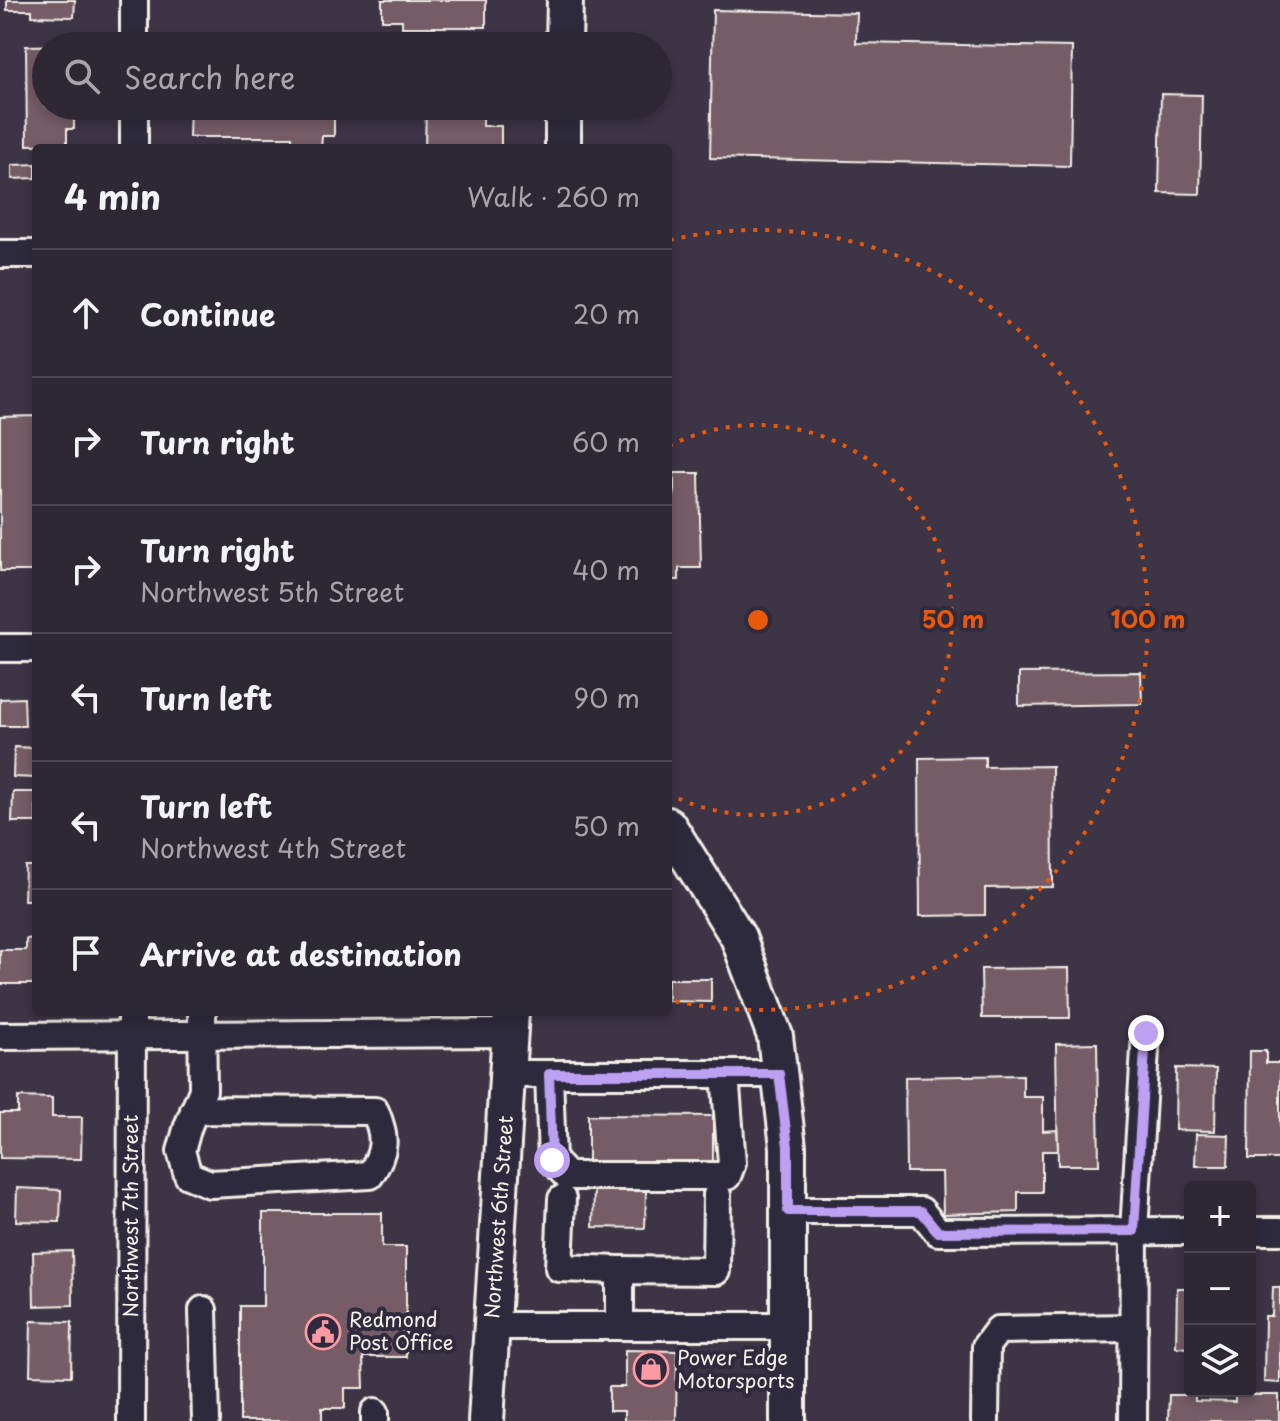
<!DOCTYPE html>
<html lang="en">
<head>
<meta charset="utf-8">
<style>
	:root { --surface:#2e2734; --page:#362f3c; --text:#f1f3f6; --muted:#a7a5ac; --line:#49444f }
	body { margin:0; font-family:"Playpen Sans",sans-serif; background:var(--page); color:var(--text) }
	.controls { position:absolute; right:24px; bottom:24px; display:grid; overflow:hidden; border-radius:8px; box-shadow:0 4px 12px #0003 }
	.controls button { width:72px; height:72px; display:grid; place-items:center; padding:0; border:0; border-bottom:2px solid var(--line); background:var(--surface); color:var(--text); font:40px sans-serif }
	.stop { position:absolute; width:24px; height:24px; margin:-18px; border:6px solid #bca0f2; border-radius:50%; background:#fff }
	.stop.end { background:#bca0f2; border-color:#fff; box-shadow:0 2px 8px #0008 }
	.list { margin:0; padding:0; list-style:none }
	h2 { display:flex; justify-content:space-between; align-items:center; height:104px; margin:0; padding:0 32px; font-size:34px }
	h2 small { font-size:26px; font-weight:400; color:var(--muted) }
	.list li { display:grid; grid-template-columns:52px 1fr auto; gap:24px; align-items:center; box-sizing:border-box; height:128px; padding:0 32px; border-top:2px solid var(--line) }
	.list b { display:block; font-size:30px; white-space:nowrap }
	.list p { margin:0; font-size:26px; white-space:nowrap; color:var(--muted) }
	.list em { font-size:26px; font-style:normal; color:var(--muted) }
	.icon { flex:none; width:44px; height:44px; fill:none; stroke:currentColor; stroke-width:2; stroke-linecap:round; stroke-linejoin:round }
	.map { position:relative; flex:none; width:1280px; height:1421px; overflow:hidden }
	.search { position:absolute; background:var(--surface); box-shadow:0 4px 12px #0003; left:32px; top:32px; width:640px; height:88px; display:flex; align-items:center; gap:20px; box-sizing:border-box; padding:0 28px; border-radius:44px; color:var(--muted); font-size:30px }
	.panel { position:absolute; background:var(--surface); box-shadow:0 4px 12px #0003; left:32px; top:144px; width:640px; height:872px; border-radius:8px }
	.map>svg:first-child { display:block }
	.building { fill:#745c66; stroke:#f4f1e8; stroke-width:2 }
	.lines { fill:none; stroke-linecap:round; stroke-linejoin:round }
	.minor-casing { stroke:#f4f1e8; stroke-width:32 }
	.major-casing { stroke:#f4f1e8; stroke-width:40 }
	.minor { stroke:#2f2a3d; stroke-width:26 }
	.major { stroke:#2f2a3d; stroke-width:34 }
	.route { stroke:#bca0f2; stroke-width:10 }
	.ring { fill:none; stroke:#e8590c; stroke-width:4; stroke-dasharray:4 8 }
	.labels { text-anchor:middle; stroke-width:8; stroke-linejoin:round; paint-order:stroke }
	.street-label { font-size:20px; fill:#f4f1e8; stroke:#2f2a3d }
	.poi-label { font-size:20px; fill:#f4f1e8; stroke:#2f2a3d; text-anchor:start }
	.centre { fill:#e8590c; stroke:#2f2a3d; stroke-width:4 }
	.ring-label { font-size:24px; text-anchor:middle; font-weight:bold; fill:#e8590c; stroke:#2f2a3d; stroke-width:8; stroke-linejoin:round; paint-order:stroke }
</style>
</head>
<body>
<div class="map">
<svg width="1280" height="1421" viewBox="0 0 1280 1421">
	<rect width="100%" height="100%" fill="#3d3445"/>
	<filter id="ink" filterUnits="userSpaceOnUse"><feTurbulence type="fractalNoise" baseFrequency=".0125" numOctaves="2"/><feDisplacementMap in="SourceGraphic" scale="16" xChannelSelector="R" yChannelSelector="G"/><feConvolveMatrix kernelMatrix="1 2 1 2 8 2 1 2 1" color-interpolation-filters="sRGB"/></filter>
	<g filter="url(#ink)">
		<g class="building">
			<path d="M7 0H75L74 17 32 16V10H7Z"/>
			<path d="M382 0H486V27H402V20H382Z"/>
			<path d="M713 10 857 13 856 43 1072 47 1070 166 710 158Z"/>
			<path d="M68 45 46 46V106H74V129H67V144L27 145 26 46Z"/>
			<path d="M1161 94 1202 95 1200 194 1159 193Z"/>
			<path d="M190 106H334V136H322L321 148H292V137H189Z"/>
			<path d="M426 106H483V126H501V148H425Z"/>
			<path d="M36 164V178L12 179V165Z"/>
			<path d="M36 416V571H0V417Z"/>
			<path d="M674 473H699L701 568H679V580H668V496H674Z"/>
			<path d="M1141 672 1142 704 1019 706V673Z"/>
			<path d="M24 698 25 726H0V699Z"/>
			<path d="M14 747 36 748V778L13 777Z"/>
			<path d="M985 757V767L1052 766 1053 887 985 888V915L920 916 919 758Z"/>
			<path d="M13 792H36V822H12Z"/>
			<path d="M25 866H36V900H24Z"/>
			<path d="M36 938V984H0V950H26V939Z"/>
			<path d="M1069 968 1070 1018H982L981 969Z"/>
			<path d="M668 979H711V1002L668 1001Z"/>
			<path d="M1097 1043 1099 1165H1058L1056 1044Z"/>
			<path d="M1250 1051H1266V1063H1280V1159H1249Z"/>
			<path d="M1176 1068 1216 1069 1215 1131 1175 1130Z"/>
			<path d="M1023 1075V1097H1043V1131L1057 1130 1058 1151H1042V1192H1018V1212L943 1214 942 1172H906L905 1077Z"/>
			<path d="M18 1097 52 1098V1117H82L81 1159 0 1158V1113H18Z"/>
			<path d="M588 1115 713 1116V1163L613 1162V1168H588Z"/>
			<path d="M1196 1134 1229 1135 1228 1166H1195Z"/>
			<path d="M17 1188 61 1190 60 1222 16 1221Z"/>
			<path d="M594 1189 646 1191 645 1228 593 1227Z"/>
			<path d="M263 1213H382V1247H406V1357H363L364 1388H345V1408H322V1421H240V1306H263Z"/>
			<path d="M72 1251 73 1305 34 1306 33 1252Z"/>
			<path d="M1273 1287H1280V1383L1264 1382 1265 1316H1272Z"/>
			<path d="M1177 1288H1190V1348L1176 1347Z"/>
			<path d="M31 1321 72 1322 71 1376 30 1375Z"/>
			<path d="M625 1350 677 1351 676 1421H624V1411H609V1387H625Z"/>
			<path d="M1169 1395H1195V1401L1235 1402V1395H1279V1421H1168Z"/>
		</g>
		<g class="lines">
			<g class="minor-casing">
				<g id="minor">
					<path d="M134 46V0"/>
					<path d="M134 148V106"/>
					<path d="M0 254H36"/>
					<path d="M0 648H36"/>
					<path d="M0 1036 510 1033"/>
					<path d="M508 1074H779"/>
					<path d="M549 1074 552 1160 567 1176H727L732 1163 725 1074"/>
					<path d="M194 1110 375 1111C386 1137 386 1151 370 1175L210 1184 188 1175 181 1151 188 1126 203 1090 202 1012"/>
					<path d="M562 1199 559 1268 620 1270"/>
					<path d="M788 1211H921L938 1232 1190 1231"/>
					<path d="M1250 1231H1280"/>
					<path d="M203 1310 206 1421"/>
					<path d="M492 1326H788"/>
					<path d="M620 1326V1270L716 1271 717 1195"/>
					<path d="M131 1421 132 1012"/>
					<path d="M375 1421V1412"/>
					<path d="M985 1421 986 1346 998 1330 1134 1328"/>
					<path d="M1133 1421 1134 1231 1146 1033"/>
				</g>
			</g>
			<g class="major-casing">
				<g id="major">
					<path d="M564 46 565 0"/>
					<path d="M563 148V106"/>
					<path d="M668 825 738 937 775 1036 788 1147V1421"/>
					<path d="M486 1421 511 1012"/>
				</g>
			</g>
			<use href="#minor" class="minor"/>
			<use href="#major" class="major"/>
		</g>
	</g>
	<g class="lines" filter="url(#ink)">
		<path class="route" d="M552 1160 549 1074H779L788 1147V1211H921L938 1232 1134 1231 1146 1033"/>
	</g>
	<g class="ring">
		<path d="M669 446A195 195 0 1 1 669 794"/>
		<path d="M670 240A390 390 0 1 1 670 1000"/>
	</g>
	<defs>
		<g id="civic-ring" transform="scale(1.8)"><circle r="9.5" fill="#2f2a3d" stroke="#ff9aa2" stroke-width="1.5"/><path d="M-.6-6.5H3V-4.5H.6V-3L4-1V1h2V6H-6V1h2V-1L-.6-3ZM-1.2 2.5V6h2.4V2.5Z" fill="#ff9aa2"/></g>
		<g id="shop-ring" transform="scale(1.8)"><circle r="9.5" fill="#2f2a3d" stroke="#ff9aa2" stroke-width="1.5"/><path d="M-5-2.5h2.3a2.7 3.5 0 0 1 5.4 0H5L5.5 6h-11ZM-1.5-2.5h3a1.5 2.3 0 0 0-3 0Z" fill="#ff9aa2"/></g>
	</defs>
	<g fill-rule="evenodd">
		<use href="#civic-ring" x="323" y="1332"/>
		<use href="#shop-ring" x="651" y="1369"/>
	</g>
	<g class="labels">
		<g class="street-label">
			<text transform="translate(131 1216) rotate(-90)" y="7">Northwest 7th Street</text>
			<text transform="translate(499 1217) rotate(-86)" y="7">Northwest 6th Street</text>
		</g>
		<g class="poi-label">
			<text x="349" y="1327">Redmond<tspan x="349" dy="23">Post Office</tspan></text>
			<text x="677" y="1365">Power Edge<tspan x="677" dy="23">Motorsports</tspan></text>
		</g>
	</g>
	<circle cx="758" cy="620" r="12" class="centre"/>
	<g class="ring-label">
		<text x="953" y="628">50 m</text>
		<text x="1148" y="628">100 m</text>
	</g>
</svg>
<div class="controls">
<button>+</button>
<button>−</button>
<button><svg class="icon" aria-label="layers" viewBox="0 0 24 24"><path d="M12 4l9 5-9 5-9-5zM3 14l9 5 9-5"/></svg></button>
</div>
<div class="stop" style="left:552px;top:1160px"></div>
<div class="stop end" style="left:1146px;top:1033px"></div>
<div class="search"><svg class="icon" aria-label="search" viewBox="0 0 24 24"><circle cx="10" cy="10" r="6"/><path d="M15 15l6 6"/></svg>Search here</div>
<section class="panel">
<h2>4 min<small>Walk · 260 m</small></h2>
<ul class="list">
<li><svg class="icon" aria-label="ahead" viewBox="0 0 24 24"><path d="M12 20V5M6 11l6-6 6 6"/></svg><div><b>Continue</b></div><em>20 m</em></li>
<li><svg class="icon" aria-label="right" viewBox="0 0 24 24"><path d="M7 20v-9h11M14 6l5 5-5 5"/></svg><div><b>Turn right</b></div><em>60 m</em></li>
<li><svg class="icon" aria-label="right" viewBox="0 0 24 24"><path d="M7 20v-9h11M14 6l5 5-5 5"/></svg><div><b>Turn right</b><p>Northwest 5th Street</p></div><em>40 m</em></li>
<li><svg class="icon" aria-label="left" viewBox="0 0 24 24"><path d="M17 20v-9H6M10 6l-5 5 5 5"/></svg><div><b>Turn left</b></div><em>90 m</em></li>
<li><svg class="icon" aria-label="left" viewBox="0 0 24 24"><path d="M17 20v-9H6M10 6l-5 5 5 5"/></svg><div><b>Turn left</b><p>Northwest 4th Street</p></div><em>50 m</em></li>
<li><svg class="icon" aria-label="arrive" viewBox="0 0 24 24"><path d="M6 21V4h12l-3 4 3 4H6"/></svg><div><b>Arrive at destination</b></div></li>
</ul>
</section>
</div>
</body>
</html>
